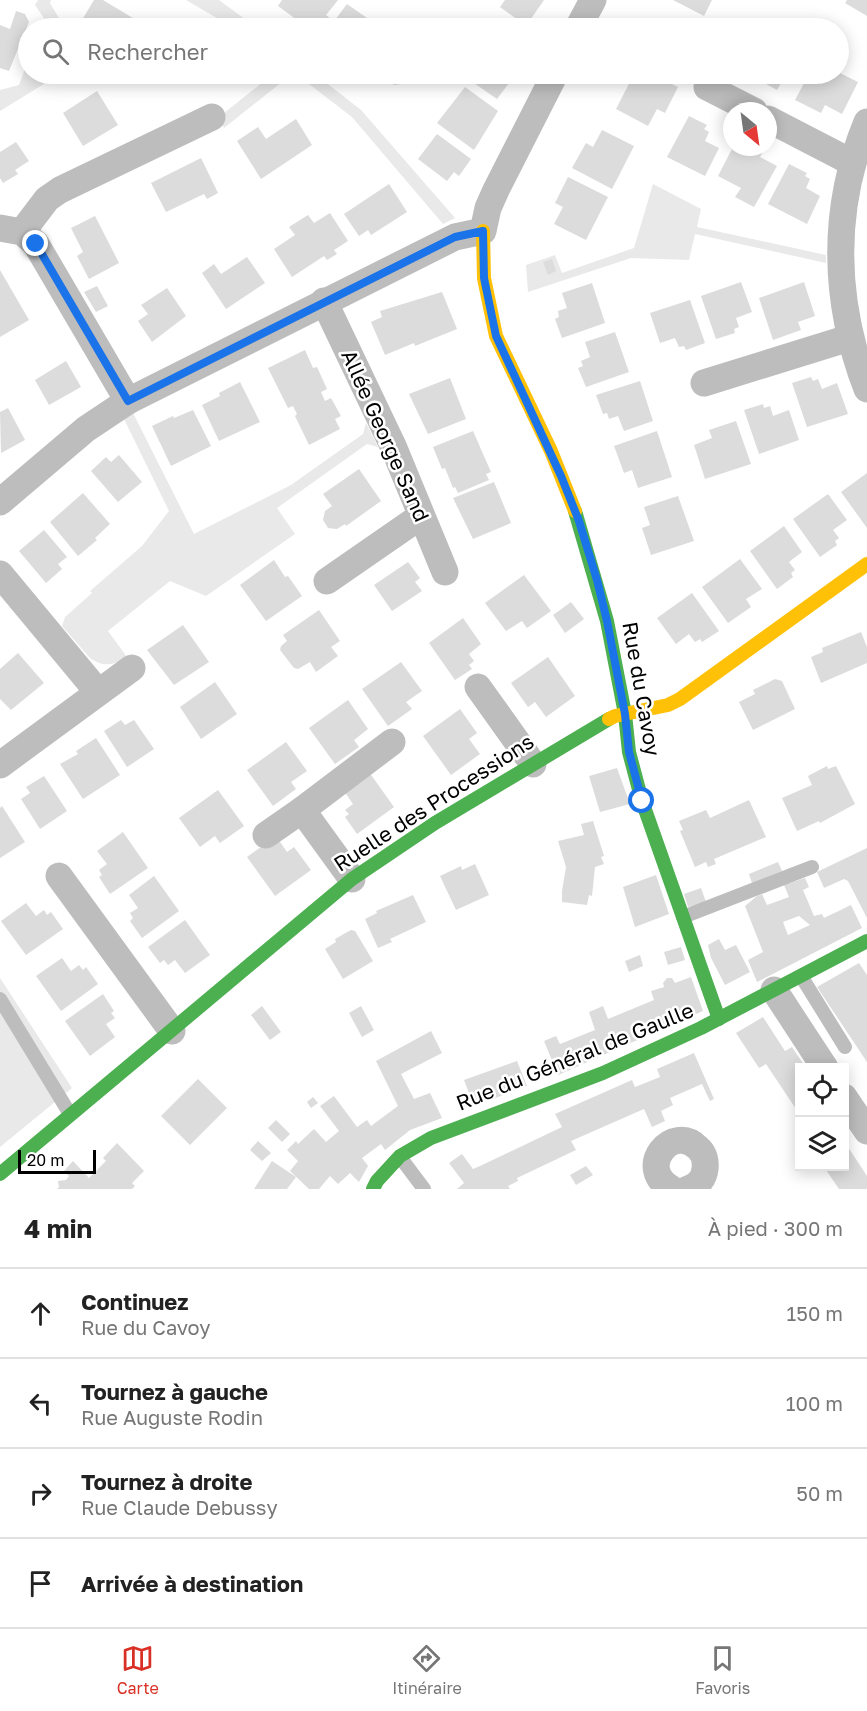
<!DOCTYPE html>
<html lang="fr">
<head>
<meta charset="utf-8">
<style>
	:root { --surface:#fff; --page:#f6f6f6; --text:#222; --muted:#767676; --line:#e0e0e0; --accent:#d93025 }
	body { margin:0; font-family:"Golos Text",sans-serif; background:var(--page); color:var(--text) }
	.controls { position:absolute; right:18px; bottom:18px; display:grid; overflow:hidden; border-radius:0px; box-shadow:0 3px 15px #0003 }
	.controls button { width:54px; height:54px; display:grid; place-items:center; padding:0; border:0; border-bottom:2px solid var(--line); background:var(--surface); color:var(--text); font:30px sans-serif }
	.compass { position:absolute; left:723px; top:102px; width:54px; height:54px; border-radius:50%; background:var(--surface); box-shadow:0 3px 15px #0003; rotate:151deg }
	.scale { position:absolute; left:18px; bottom:15px; width:78px; box-sizing:border-box; padding-left:6px; border:3px solid #000; border-top:0; font-size:16px; line-height:21px; white-space:nowrap; color:#000; -webkit-text-stroke:4px #fff; paint-order:stroke }
	.stop { position:absolute; width:18px; height:18px; margin:-14px; border:4px solid #1a73e8; border-radius:50%; background:#fff }
	.stop.end { background:#1a73e8; border-color:#fff; box-shadow:0 2px 6px #0008 }
	.list { margin:0; padding:0; list-style:none }
	h2 { display:flex; justify-content:space-between; align-items:center; height:78px; margin:0; padding:0 24px; font-size:26px }
	h2 small { font-size:20px; font-weight:400; color:var(--muted) }
	.list li { display:grid; grid-template-columns:39px 1fr auto; gap:18px; align-items:center; box-sizing:border-box; height:90px; padding:0 24px; border-top:2px solid var(--line) }
	.list b { display:block; font-size:22px; white-space:nowrap }
	.list p { margin:0; font-size:20px; white-space:nowrap; color:var(--muted) }
	.list em { font-size:20px; font-style:normal; color:var(--muted) }
	.icon { flex:none; width:33px; height:33px; fill:none; stroke:currentColor; stroke-width:2; stroke-linecap:round; stroke-linejoin:round }
	.map { position:relative; flex:none; width:867px; height:1189px; overflow:hidden }
	.search { position:absolute; background:var(--surface); box-shadow:0 3px 15px #0003; left:18px; right:18px; top:18px; height:66px; display:flex; align-items:center; gap:15px; box-sizing:border-box; padding:0 21px; border-radius:33px; color:var(--muted); font-size:22px }
	.sheet { height:438px; background:var(--surface) }
	nav { display:flex; justify-content:space-around; align-items:center; box-sizing:border-box; height:84px; border-top:2px solid var(--line); background:var(--surface); font-size:16px; color:var(--muted) }
	nav a { display:grid; justify-items:center; gap:3px }
	nav .on { color:var(--accent) }
	.map>svg:first-child { display:block }
	.green { fill:#e9e9e9 }
	.building { fill:#dcdcdc; fill-rule:evenodd }
	.lines { fill:none; stroke-linecap:round; stroke-linejoin:round }
	.lane { stroke:#bdbdbd; stroke-width:14 }
	.street { stroke:#bdbdbd; stroke-width:27 }
	.fast { stroke:#4caf50; stroke-width:14 }
	.slow { stroke:#ffc107; stroke-width:14 }
	.route { stroke:#1a73e8; stroke-width:8 }
	.labels { text-anchor:middle; stroke-width:5; stroke-linejoin:round; paint-order:stroke }
	.street-label { font-size:21px; fill:#000; stroke:#fff }
</style>
</head>
<body>
<div class="map">
<svg width="867" height="1189" viewBox="0 0 867 1189">
	<rect width="100%" height="100%" fill="#fff"/>
	<g class="green">
		<path d="M38 0H51L50 3 65 28H41L45 20 35 5Z"/>
		<path d="M186 0H219L257 28H234Z"/>
		<path d="M28 61V74H60L0 111V90L19 85Z"/>
		<path d="M273 74H292L224 128 219 117Z"/>
		<path d="M296 74H315L361 110 455 218 443 224 352 117Z"/>
		<path d="M653 184 701 209 697 227 826 255V263L695 234 689 260 631 258 528 292 526 265 555 255 562 273 634 248Z"/>
		<path d="M133 413 194 534 291 485 363 434 366 423 378 447 367 444 277 508 295 534 206 596 170 581 108 631 127 657C114 665 104 668 90 658L62 626 65 617 92 593 90 591 142 546 169 511 124 419Z"/>
		<path d="M0 978 72 1088 0 1147Z"/>
	</g>
	<g class="building">
		<path d="M94 0H103L146 26 144 28H85L79 25Z"/>
		<path d="M282 0H338L326 15 331 19 325 28H308L278 6Z"/>
		<path d="M505 0H544L526 26 500 7Z"/>
		<path d="M673 0H712L704 16Z"/>
		<path d="M847 0H867V16L845 3Z"/>
		<path d="M347 4 367 18 365 20 376 28H329Z"/>
		<path d="M16 11 25 14 29 22 9 71 0 68V25L10 29Z"/>
		<path d="M662 20 680 28H658Z"/>
		<path d="M838 72 858 82 842 114 825 105 821 113 795 100 809 74H838Z"/>
		<path d="M192 74H212L206 82Z"/>
		<path d="M381 74H412L407 80 404 78 400 84 394 85Z"/>
		<path d="M476 74H514L515 75 497 99 471 81Z"/>
		<path d="M634 74H652L678 87 665 113 657 109 648 126 616 109Z"/>
		<path d="M752 74H786L777 90 759 80 760 77Z"/>
		<path d="M465 87 498 111 474 150 437 123Z"/>
		<path d="M97 91 118 125 83 146 63 113Z"/>
		<path d="M689 116 707 125 704 129 709 132 705 141 719 148 705 176 667 157Z"/>
		<path d="M296 119 312 145 261 179 237 141 258 127 266 139Z"/>
		<path d="M602 130 634 146 612 189 572 168 586 143 593 147Z"/>
		<path d="M437 134 471 159 459 176 454 172 447 181 418 159Z"/>
		<path d="M16 142 29 161 15 170 18 174 3 183 0 178V152Z"/>
		<path d="M733 147H759L764 150 760 157 777 166 754 207 735 197 741 188 718 176Z"/>
		<path d="M201 158 218 193 207 199 204 194 166 212 151 183Z"/>
		<path d="M789 164 807 173 805 176 810 179 806 188 820 196 807 224 768 204Z"/>
		<path d="M568 177 608 197 586 240 554 224 563 207 555 203Z"/>
		<path d="M389 184 407 212 371 235 368 230 359 236 344 214Z"/>
		<path d="M330 213 348 241 334 250 337 254 327 260 324 256 292 277 274 249 295 235 289 227 308 215 314 223Z"/>
		<path d="M95 216 119 263 89 279 77 256 83 252 71 228Z"/>
		<path d="M247 257 265 283 226 309 202 273 214 264 221 274Z"/>
		<path d="M552 259 556 271 548 275 543 262Z"/>
		<path d="M0 270 29 320 0 337Z"/>
		<path d="M741 282 752 312 736 318 739 327 734 329 735 333 716 339 701 296Z"/>
		<path d="M804 282 815 316 798 322 801 330 773 340 759 298Z"/>
		<path d="M592 283 605 323 562 338 555 319 559 317 558 311 567 308 562 293Z"/>
		<path d="M97 286 108 306 96 312 84 292Z"/>
		<path d="M167 288 186 316 152 342 138 321 148 314 141 305Z"/>
		<path d="M442 292 457 329 415 346 414 343 385 355 371 322 382 317 380 311Z"/>
		<path d="M690 300 705 343 686 350 684 346 679 347 675 338 660 343 650 313Z"/>
		<path d="M615 332 629 372 586 387 578 368 583 366 581 361 590 357 585 342Z"/>
		<path d="M305 350 313 368 317 367 327 389 321 392 325 401 331 398 341 416 335 419 340 429 309 445 295 416 297 414 293 406 288 408 268 368Z"/>
		<path d="M66 361 81 387 49 405 35 380Z"/>
		<path d="M811 377 813 381 818 379 822 389 837 383 848 414 807 427 792 383Z"/>
		<path d="M450 378 466 419 428 434 409 394Z"/>
		<path d="M640 381 653 421 624 431 618 416 609 419 607 413 603 414 596 395Z"/>
		<path d="M240 382 260 422 219 441 202 405 220 396 219 393Z"/>
		<path d="M763 404 764 408 770 406 773 416 789 410 799 440 759 454 744 410Z"/>
		<path d="M8 408 25 440 1 453 0 412Z"/>
		<path d="M193 410 211 446 171 466 152 426 173 416 174 418Z"/>
		<path d="M736 421 751 464 705 479 694 445 712 438 709 430Z"/>
		<path d="M473 431 491 472 486 474 489 480 458 493 455 487 453 488 445 468 442 469 433 447Z"/>
		<path d="M657 431 672 477 638 488 632 470 624 473 614 446Z"/>
		<path d="M119 455 142 482 118 502 91 471 106 457 111 462Z"/>
		<path d="M359 469 381 501 346 526 345 524 337 529 328 528 323 520 325 511 332 506 323 494Z"/>
		<path d="M867 473V528L841 492Z"/>
		<path d="M494 482 511 523 473 539 453 498Z"/>
		<path d="M83 493 110 524 95 538 97 540 78 556 50 522Z"/>
		<path d="M828 494 847 520 833 530 839 538 835 541 837 545 820 557 793 519Z"/>
		<path d="M678 496 694 541 651 555 642 528 650 525 644 507Z"/>
		<path d="M784 526 802 552 789 562 795 570 791 573 793 577 777 589 750 551Z"/>
		<path d="M44 530 67 557 58 564 62 569 46 583 19 551Z"/>
		<path d="M740 559 762 589 746 599 751 607 728 623 702 587Z"/>
		<path d="M274 560 285 577 288 576 302 596 266 621 240 585Z"/>
		<path d="M408 562 420 578 415 582 422 591 392 611 374 585Z"/>
		<path d="M524 575 551 611 527 628 522 621 506 631 485 603Z"/>
		<path d="M692 593 719 631 702 642 700 639 695 642 689 634 676 644 657 618Z"/>
		<path d="M571 602 584 619 565 633 553 615Z"/>
		<path d="M319 610 340 641 331 647 338 656 316 672 310 662 298 669 294 668 280 650 281 646 287 641 283 635Z"/>
		<path d="M463 618 481 644 469 654 474 661 469 665 472 669 455 680 429 643Z"/>
		<path d="M183 625 209 662 174 685 147 650Z"/>
		<path d="M861 632 867 647V663L821 683 811 657 823 652 822 648Z"/>
		<path d="M18 653 44 683 11 710 0 699V669Z"/>
		<path d="M548 657 575 696 546 717 535 702 528 707 511 683Z"/>
		<path d="M401 662 422 691 406 702 412 709 388 726 362 689Z"/>
		<path d="M775 679 782 681 795 709 753 730 739 702 755 694 753 690Z"/>
		<path d="M215 682 237 714 201 739 180 707Z"/>
		<path d="M348 700 368 729 354 740 359 747 335 764 309 728Z"/>
		<path d="M460 709 477 733 469 739 480 754 451 775 423 736Z"/>
		<path d="M121 720 125 725 134 720 154 749 127 767 104 731Z"/>
		<path d="M96 738 120 775 83 799 60 764 78 754 76 751Z"/>
		<path d="M286 742 307 771 291 782 296 789 273 806 247 770Z"/>
		<path d="M827 766 828 769 836 766 855 804 820 823 819 821 797 831 782 798 812 785 808 776Z"/>
		<path d="M617 768 630 804 600 812 589 776Z"/>
		<path d="M369 772 394 807 357 834 345 817 349 814 345 810 353 804 344 791Z"/>
		<path d="M44 776 67 811 40 829 21 799 30 793 26 787Z"/>
		<path d="M218 790 244 826 220 843 215 836 200 847 179 818Z"/>
		<path d="M749 800 766 837 714 859 716 864 708 867 706 862 695 867 680 831 683 830 679 821 706 810 710 818Z"/>
		<path d="M2 806 25 842 0 858V808Z"/>
		<path d="M593 821 604 856 601 857 604 864 595 867 592 896 589 895 587 905 562 902V891L566 867 558 841 584 835 581 824Z"/>
		<path d="M123 832 148 868 110 894 99 877 102 875 99 870 107 864 97 851Z"/>
		<path d="M276 836 287 852 294 847 311 870 275 896 247 857Z"/>
		<path d="M867 848V918L848 881 844 879 824 888 817 872Z"/>
		<path d="M778 862 782 871 752 883 749 874Z"/>
		<path d="M475 864 489 895 456 910 440 876 461 866 462 870Z"/>
		<path d="M656 875 669 914 635 927 623 887Z"/>
		<path d="M154 876 179 911 142 938 130 921 133 918 130 913 138 908 129 895Z"/>
		<path d="M805 878 809 887 803 890 814 916 822 914 824 918 851 905 862 928 757 982 748 960 763 952 745 906 757 896 762 894 767 905 789 897 784 885ZM799 916 810 925 788 935 783 922Z"/>
		<path d="M701 888 706 902 688 907 684 894Z"/>
		<path d="M413 895 426 922 390 939 392 942 378 948 365 919 377 913 376 911Z"/>
		<path d="M26 903 36 916 44 910 47 915 51 912 63 929 26 955 1 921Z"/>
		<path d="M185 920 210 955 185 973 175 960 168 965 164 960 160 963 148 947Z"/>
		<path d="M351 930 355 931 373 961 343 979 325 949 336 942 335 939Z"/>
		<path d="M719 939 725 950 736 945 750 972 725 985 711 958 708 945Z"/>
		<path d="M681 947 685 960 668 965 664 952Z"/>
		<path d="M640 955 643 966 629 972 625 961Z"/>
		<path d="M62 958 71 971 79 965 83 970 86 967 98 984 61 1011 36 976Z"/>
		<path d="M859 963 867 975V1062L817 987Z"/>
		<path d="M691 977 703 1011 558 1075 544 1041 556 1036 560 1044 595 1030 589 1012 603 1006 608 1019 654 1000 651 991 664 987 663 983 667 978H672L675 983Z"/>
		<path d="M103 994 114 1011 111 1013 115 1018 106 1024 115 1037 90 1056 65 1021Z"/>
		<path d="M262 1006 281 1032 270 1040 251 1015Z"/>
		<path d="M361 1006 374 1030 362 1037 349 1013Z"/>
		<path d="M763 1017 785 1051 792 1047 806 1068H800V1115L766 1064 759 1068 736 1033Z"/>
		<path d="M431 1031 442 1053 401 1074 414 1099 430 1093 442 1118 410 1130 385 1150 381 1144 362 1158 368 1166 359 1182 350 1173 338 1184 330 1176 319 1189H309L290 1171 298 1161 287 1150 296 1141 298 1144 314 1129 326 1142 339 1131 320 1106 334 1096 357 1127 367 1120 371 1126 398 1106 376 1061Z"/>
		<path d="M694 1053 714 1099 710 1101 702 1084 670 1098 673 1105 661 1111 665 1121 652 1127 644 1109 571 1141 576 1150 517 1178 518 1181 508 1186 510 1189H457L464 1183 449 1163 462 1154 473 1169 480 1166 562 1127 555 1114 632 1080 635 1087 660 1077 657 1069Z"/>
		<path d="M517 1061 527 1086 474 1106 464 1080Z"/>
		<path d="M198 1079 227 1108 190 1145 161 1116Z"/>
		<path d="M313 1097 318 1103 311 1108 307 1102Z"/>
		<path d="M276 1120 290 1134 282 1142 268 1128Z"/>
		<path d="M258 1141 271 1153 262 1161 250 1150Z"/>
		<path d="M844 1141 867 1176V1189H839L824 1167H844Z"/>
		<path d="M117 1143 144 1171 132 1183 135 1186 132 1189H57L59 1187 58 1181 66 1180 69 1176 64 1171 73 1161 89 1178 106 1161 103 1158Z"/>
		<path d="M272 1161 296 1177 287 1189H254Z"/>
		<path d="M586 1166 593 1175 576 1185 570 1175Z"/>
	</g>
	<g class="lines">
		<g class="lane">
			<path d="M683 917 812 867"/>
			<path d="M801 976 845 1047"/>
			<path d="M0 999 70 1114"/>
			<path d="M400 1157 424 1189"/>
		</g>
		<g class="street">
			<path d="M578 28 593 0"/>
			<path d="M707 87 754 111"/>
			<path d="M768 119 853 163"/>
			<path d="M867 122C831 209 833 301 867 389"/>
			<path d="M0 228 22 232 36 244 128 401"/>
			<path d="M22 232 47 199 60 190 212 117"/>
			<path d="M324 301 393 446 445 572"/>
			<path d="M704 383 849 338"/>
			<path d="M0 502 86 429 128 401 455 237 483 231 488 208 496 190 555 74"/>
			<path d="M0 574 98 692"/>
			<path d="M327 581 421 516"/>
			<path d="M478 687 533 764"/>
			<path d="M0 765 132 668"/>
			<path d="M302 810 352 879"/>
			<path d="M266 835 302 810 392 742"/>
			<path d="M59 876 172 1031"/>
			<path d="M774 990 825 1068"/>
			<path d="M844 1097 867 1131"/>
			<path d="M672 1189C634 1168 673 1122 698 1148 704 1153 706 1161 705 1169 704 1179 697 1186 688 1189"/>
		</g>
		<g class="fast">
			<path d="M575 511 607 621 625 714 629 752 642 801 719 1019"/>
			<path d="M0 1174 352 879 435 823 609 719"/>
			<path d="M373 1189 377 1181 400 1156 431 1138 603 1073 701 1028 867 941"/>
		</g>
		<g class="slow">
			<path d="M483 231 484 278 496 336 551 451 575 511"/>
			<path d="M609 719 615 716 668 705 680 699 867 564"/>
		</g>
	</g>
	<g class="lines">
		<path class="route" d="M36 244 128 401 455 237 483 231 484 278 496 336 561 476 579 521 597 580 607 621 625 714 629 752 642 801"/>
	</g>
	<g class="labels">
		<g class="street-label">
			<text transform="translate(385 436) rotate(66)" y="7">Allée George Sand</text>
			<text transform="translate(641 689) rotate(80)" y="7">Rue du Cavoy</text>
			<text transform="translate(434 803) rotate(-33)" y="7">Ruelle des Processions</text>
			<text transform="translate(575 1057) rotate(-22)" y="7">Rue du Général de Gaulle</text>
		</g>
	</g>
</svg>
<div class="controls">
<button><svg class="icon" aria-label="locate" viewBox="0 0 24 24"><circle cx="12" cy="12" r="6"/><path d="M12 2v4M12 18v4M2 12h4M18 12h4"/></svg></button>
<button><svg class="icon" aria-label="layers" viewBox="0 0 24 24"><path d="M12 4l9 5-9 5-9-5zM3 14l9 5 9-5"/></svg></button>
</div>
<svg class="compass" viewBox="-18 -18 36 36"><path d="M0-13l5 13h-10z" fill="#e53935"/><path d="M0 13l5-13h-10z" fill="#767676"/></svg>
<div class="scale">20 m</div>
<div class="stop" style="left:642px;top:801px"></div>
<div class="stop end" style="left:36px;top:244px"></div>
<div class="search"><svg class="icon" aria-label="search" viewBox="0 0 24 24"><circle cx="10" cy="10" r="6"/><path d="M15 15l6 6"/></svg>Rechercher</div>
</div>
<section class="sheet">
<h2>4 min<small>À pied · 300 m</small></h2>
<ul class="list">
<li><svg class="icon" aria-label="ahead" viewBox="0 0 24 24"><path d="M12 20V5M6 11l6-6 6 6"/></svg><div><b>Continuez</b><p>Rue du Cavoy</p></div><em>150 m</em></li>
<li><svg class="icon" aria-label="left" viewBox="0 0 24 24"><path d="M17 20v-9H6M10 6l-5 5 5 5"/></svg><div><b>Tournez à gauche</b><p>Rue Auguste Rodin</p></div><em>100 m</em></li>
<li><svg class="icon" aria-label="right" viewBox="0 0 24 24"><path d="M7 20v-9h11M14 6l5 5-5 5"/></svg><div><b>Tournez à droite</b><p>Rue Claude Debussy</p></div><em>50 m</em></li>
<li><svg class="icon" aria-label="arrive" viewBox="0 0 24 24"><path d="M6 21V4h12l-3 4 3 4H6"/></svg><div><b>Arrivée à destination</b></div></li>
</ul>
</section>
<nav>
<a class="on"><svg class="icon" aria-label="map" viewBox="0 0 24 24"><path d="M3 6l6-2 6 2 6-2v14l-6 2-6-2-6 2zM9 4v14M15 6v14"/></svg>Carte</a>
<a><svg class="icon" aria-label="directions" viewBox="0 0 24 24"><path d="M12 3l9 9-9 9-9-9zM9 14v-3h6M13 9l2 2-2 2"/></svg>Itinéraire</a>
<a><svg class="icon" aria-label="saved" viewBox="0 0 24 24"><path d="M7 4h10v16l-5-4-5 4z"/></svg>Favoris</a>
</nav>
</body>
</html>
